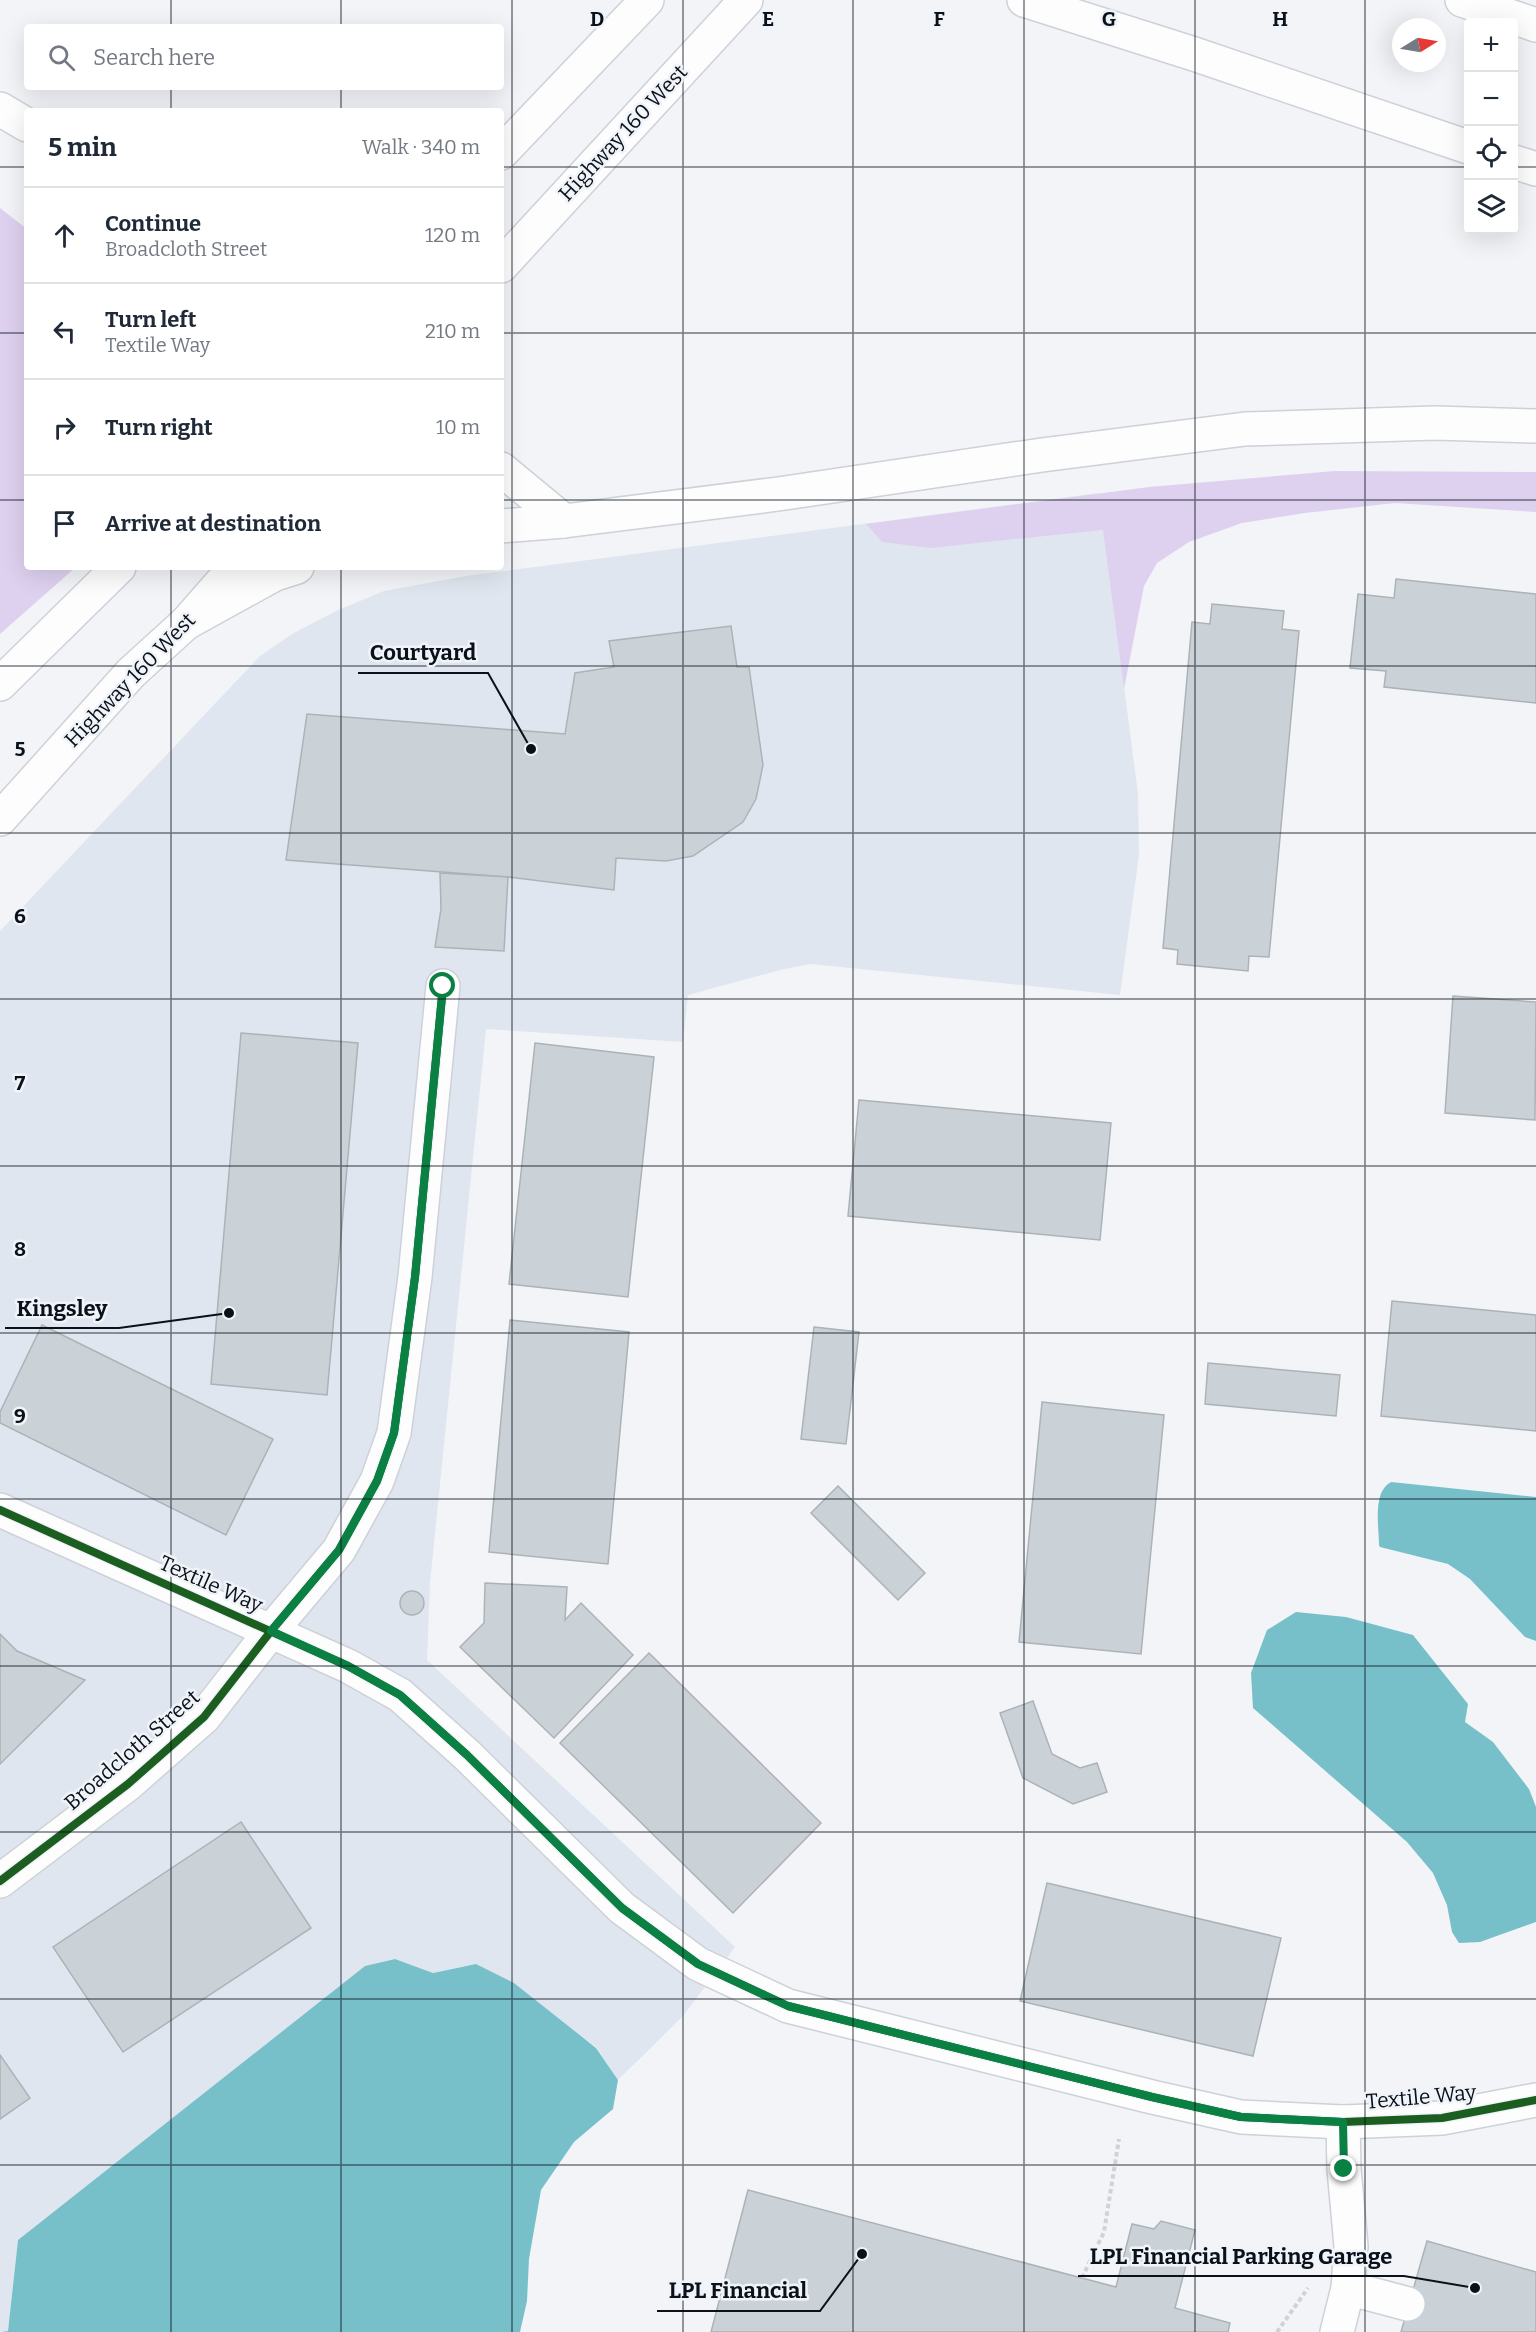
<!DOCTYPE html>
<html lang="en">
<head>
<meta charset="utf-8">
<style>
	:root { --surface:#fff; --page:#f2f2f3; --text:#1f2937; --muted:#747a83; --line:#e0e1e3 }
	body { margin:0; font-family:Bitter,serif; background:var(--page); color:var(--text) }
	.controls { position:absolute; right:18px; top:18px; display:grid; overflow:hidden; border-radius:6px; box-shadow:0 6px 24px #0002 }
	.controls button { width:54px; height:54px; display:grid; place-items:center; padding:0; border:0; border-bottom:2px solid var(--line); background:var(--surface); color:var(--text); font:30px sans-serif }
	.compass { position:absolute; left:1392px; top:18px; width:54px; height:54px; border-radius:50%; background:var(--surface); box-shadow:0 6px 24px #0002; rotate:79deg }
	.stop { position:absolute; width:18px; height:18px; margin:-14px; border:4px solid #0b8043; border-radius:50%; background:#fff }
	.stop.end { background:#0b8043; border-color:#fff; box-shadow:0 2px 6px #0008 }
	.list { margin:0; padding:0; list-style:none }
	h2 { display:flex; justify-content:space-between; align-items:center; height:78px; margin:0; padding:0 24px; font-size:26px }
	h2 small { font-size:20px; font-weight:400; color:var(--muted) }
	.list li { display:grid; grid-template-columns:39px 1fr auto; gap:18px; align-items:center; box-sizing:border-box; height:96px; padding:0 24px; border-top:2px solid var(--line) }
	.list b { display:block; font-size:22px; white-space:nowrap }
	.list p { margin:0; font-size:20px; white-space:nowrap; color:var(--muted) }
	.list em { font-size:20px; font-style:normal; color:var(--muted) }
	.icon { flex:none; width:33px; height:33px; fill:none; stroke:currentColor; stroke-width:2; stroke-linecap:round; stroke-linejoin:round }
	.map { position:relative; flex:none; width:1536px; height:2332px; overflow:hidden }
	.search { position:absolute; background:var(--surface); box-shadow:0 6px 24px #0002; left:24px; top:24px; width:480px; height:66px; display:flex; align-items:center; gap:15px; box-sizing:border-box; padding:0 21px; border-radius:6px; color:var(--muted); font-size:22px }
	.panel { position:absolute; background:var(--surface); box-shadow:0 6px 24px #0002; left:24px; top:108px; width:480px; height:462px; border-radius:6px }
	.map>svg:first-child { display:block }
	.built { fill:#e0e6ef }
	.green { fill:#ded1f0 }
	.water { fill:#77c0ca }
	.building { fill:#cbd2d7; stroke:#acb3b7; stroke-width:1.5 }
	.lines { fill:none; stroke-linecap:round; stroke-linejoin:round }
	.minor-casing { stroke:#cdd1d8; stroke-width:36 }
	.major-casing { stroke:#cdd1d8; stroke-width:36 }
	.highway-casing { stroke:#cdd1d8; stroke-width:36 }
	.path { stroke:#d0d2d3; stroke-width:4; stroke-dasharray:4.5 3; stroke-linecap:butt }
	.minor { stroke:#fdfdfe; stroke-width:33 }
	.major { stroke:#fdfdfe; stroke-width:33 }
	.highway { stroke:#fdfdfe; stroke-width:33 }
	.cycleway-casing { stroke:#f0f4f9; stroke-width:11 }
	.cycleway { stroke:#1b5e20; stroke-width:8 }
	.route { stroke:#0b8043; stroke-width:8 }
	.grid { fill:none; stroke:#0a111a; stroke-width:1.5; stroke-opacity:0.55 }
	.labels { text-anchor:middle; stroke-width:5; stroke-linejoin:round; paint-order:stroke }
	.street-label { font-size:21px; fill:#0a111a; stroke:#f0f4f9 }
	.grid-label { font-size:20px; text-anchor:middle; font-weight:bold; fill:#0a111a; stroke:#f0f4f9; stroke-width:5; stroke-linejoin:round; paint-order:stroke }
	.leader { fill:none; stroke:#0a111a; stroke-width:2 }
	.callout-dot { fill:#0a111a; stroke:#f0f4f9; stroke-width:2 }
	.callout-label { font-size:22px; text-anchor:middle; font-weight:bold; fill:#0a111a; stroke:#f0f4f9; stroke-width:5; stroke-linejoin:round; paint-order:stroke }
</style>
</head>
<body>
<div class="map">
<svg width="1536" height="2332" viewBox="0 0 1536 2332">
	<rect width="100%" height="100%" fill="#f2f4f7"/>
	<path class="built" d="M1099 493 1138 794 1139 855 1120 995 810 964 780 970 688 995 683 1042 486 1029 430 1583 427 1660 735 1947 683 2016 618 2080 596 2047 476 1964 433 1973 395 1959 365 1966 18 2240 8 2331H0V931L260 656 292 634 336 611 384 591 466 576Z"/>
	<g class="green">
		<path d="M0 208 27 229V567H76L0 634Z"/>
		<path d="M1335 471 1536 472V512L1395 503 1305 513 1242 523 1189 542 1157 563 1144 586 1124 689 1103 530 930 548 882 542 866 524 1149 487Z"/>
	</g>
	<g class="water">
		<path d="M1391 1482 1536 1497V1641L1525 1637 1470 1579 1448 1564 1380 1547 1379 1545C1379 1527 1372 1492 1391 1482Z"/>
		<path d="M1296 1612 1346 1617 1413 1635 1468 1704 1465 1722 1493 1742 1529 1789 1536 1807V1922L1480 1942 1459 1943 1452 1932 1447 1905 1433 1873 1407 1842 1253 1708 1251 1673 1267 1630Z"/>
		<path d="M395 1959 433 1973 476 1964 514 1983 596 2048 618 2080 613 2109 574 2142 541 2190 529 2259 527 2301 520 2332H0L8 2331 18 2240 365 1966Z"/>
	</g>
	<g class="building">
		<path d="M1396 579 1536 594V703L1384 687 1386 671 1350 668 1358 594 1394 598Z"/>
		<path d="M1212 604 1284 611 1282 629 1299 631 1269 957 1249 956 1248 971 1177 964 1178 950 1163 948 1192 622 1210 624Z"/>
		<path d="M731 626 737 667H749L763 765 756 799 743 822 693 856 666 861 616 858 614 890 508 877 286 860 307 714 565 734 575 673 614 667 609 641Z"/>
		<path d="M440 873 508 877 504 951 435 947 441 909Z"/>
		<path d="M1453 996 1536 1002 1535 1120 1445 1113Z"/>
		<path d="M241 1033 358 1043 327 1395 211 1384Z"/>
		<path d="M535 1043 654 1057 628 1297 509 1284Z"/>
		<path d="M859 1100 1111 1123 1100 1240 848 1216Z"/>
		<path d="M1392 1301 1536 1315V1431L1381 1416Z"/>
		<path d="M510 1320 629 1332 608 1564 489 1552Z"/>
		<path d="M42 1325 273 1439 226 1535 0 1423V1412Z"/>
		<path d="M814 1327 859 1332 846 1444 801 1439Z"/>
		<path d="M1208 1363 1340 1375 1336 1416 1205 1404Z"/>
		<path d="M1042 1402 1164 1415 1141 1654 1019 1642Z"/>
		<path d="M838 1486 925 1573 898 1600 811 1513Z"/>
		<path d="M485 1583 567 1587 565 1620 581 1603 633 1655 554 1738 460 1647 484 1623Z"/>
		<circle cx="412" cy="1603" r="12"/>
		<path d="M0 1634 17 1651 85 1680 0 1764Z"/>
		<path d="M649 1653 821 1823 733 1913 560 1743Z"/>
		<path d="M1033 1701 1052 1754 1080 1768 1097 1763 1107 1792 1073 1804 1023 1778 1000 1713Z"/>
		<path d="M241 1822 311 1928 123 2052 53 1947Z"/>
		<path d="M1047 1883 1281 1938 1253 2056 1020 2001Z"/>
		<path d="M0 2055 30 2098 0 2119Z"/>
		<path d="M748 2190 1116 2287 1132 2224 1154 2229 1161 2221 1195 2230 1175 2308 1230 2323 1228 2332H711Z"/>
		<path d="M1427 2241 1536 2272V2332H1401Z"/>
	</g>
	<g class="lines">
		<g class="minor-casing">
			<g id="minor">
				<path d="M0 1510 348 1666 400 1695 467 1755 622 1908 698 1964 788 2006 1152 2097 1241 2117 1343 2122 1442 2118 1536 2100"/>
				<path d="M0 1881 128 1784 204 1717 271 1631 339 1550 377 1481 394 1433 415 1277 443 986"/>
				<path d="M1348 2288 1408 2304"/>
				<path d="M1337 2332 1348 2288 1351 2246 1344 2169 1343 2122"/>
			</g>
		</g>
		<g class="major-casing">
			<g id="major">
				<path d="M501 153 647 0"/>
				<path d="M501 266 746 0"/>
				<path d="M0 684 119 567"/>
				<path d="M0 819 131 673 186 623 235 567"/>
			</g>
		</g>
		<g class="highway-casing">
			<g id="highway">
				<path d="M1024 0 1194 54 1468 147"/>
				<path d="M1462 0 1536 25"/>
				<path d="M0 109 27 125"/>
				<path d="M1514 162 1536 169"/>
				<path d="M501 469 564 521 778 494 1042 455 1245 429 1435 423 1536 426"/>
				<path d="M501 526 564 521"/>
				<path d="M186 623 275 574 297 567"/>
			</g>
		</g>
		<g class="path">
			<path d="M1082 2278 1104 2232 1119 2139"/>
			<path d="M1277 2332 1308 2288"/>
		</g>
		<use href="#minor" class="minor"/>
		<use href="#major" class="major"/>
		<use href="#highway" class="highway"/>
		<g class="cycleway-casing">
			<g id="cycleway">
				<path d="M0 1510 348 1666 400 1695 467 1755 622 1908 698 1964 788 2006 1152 2097 1241 2117 1343 2122 1442 2118 1536 2100"/>
				<path d="M0 1881 128 1784 204 1717 271 1631 339 1550 377 1481 394 1433 415 1277 443 986"/>
			</g>
		</g>
		<use href="#cycleway" class="cycleway"/>
	</g>
	<g class="lines">
		<path class="route" d="M443 986 415 1277 394 1433 377 1481 339 1550 271 1631 348 1666 400 1695 467 1755 622 1908 698 1964 788 2006 1152 2097 1241 2117 1343 2122 1344 2169"/>
	</g>
	<path class="grid" d="M171 0V27M341 0V27M512 0V2332M683 0V2332M853 0V2332M1024 0V2332M1195 0V2332M1365 0V2332M171 87V111M341 87V111M0 167H27M501 167H1468M1514 167H1536M0 333H27M501 333H1536M0 500H27M501 500H1536M171 567V2332M341 567V2332M0 666H1536M0 833H1536M0 999H1536M0 1166H1536M0 1333H1536M0 1499H1536M0 1666H1536M0 1832H1536M0 1999H1536M0 2165H1536"/>
	<g class="labels">
		<g class="street-label">
			<text transform="translate(623 133) rotate(-47)" y="7">Highway 160 West</text>
			<text transform="translate(130 680) rotate(-46)" y="7">Highway 160 West</text>
			<text transform="translate(211 1584) rotate(24)" y="7">Textile Way</text>
			<text transform="translate(132 1750) rotate(-41)" y="7">Broadcloth Street</text>
			<text transform="translate(1421 2097) rotate(-5)" y="7">Textile Way</text>
		</g>
	</g>
	<g class="grid-label">
		<text x="597" y="26">D</text>
		<text x="768" y="26">E</text>
		<text x="939" y="26">F</text>
		<text x="1109" y="26">G</text>
		<text x="1280" y="26">H</text>
		<text x="20" y="756">5</text>
		<text x="20" y="923">6</text>
		<text x="20" y="1090">7</text>
		<text x="20" y="1256">8</text>
		<text x="20" y="1423">9</text>
	</g>
	<path class="leader" d="M531 749L488 673H358M229 1313L119 1328H5M1475 2288L1404 2276H1078M862 2254L820 2311H657"/>
	<g class="callout-dot">
		<circle cx="531" cy="749" r="6"/>
		<circle cx="229" cy="1313" r="6"/>
		<circle cx="1475" cy="2288" r="6"/>
		<circle cx="862" cy="2254" r="6"/>
	</g>
	<g class="callout-label">
		<text x="423" y="660">Courtyard</text>
		<text x="62" y="1316">Kingsley</text>
		<text x="1241" y="2264">LPL Financial Parking Garage</text>
		<text x="738" y="2298">LPL Financial</text>
	</g>
</svg>
<div class="controls">
<button>+</button>
<button>−</button>
<button><svg class="icon" aria-label="locate" viewBox="0 0 24 24"><circle cx="12" cy="12" r="6"/><path d="M12 2v4M12 18v4M2 12h4M18 12h4"/></svg></button>
<button><svg class="icon" aria-label="layers" viewBox="0 0 24 24"><path d="M12 4l9 5-9 5-9-5zM3 14l9 5 9-5"/></svg></button>
</div>
<svg class="compass" viewBox="-18 -18 36 36"><path d="M0-13l5 13h-10z" fill="#e53935"/><path d="M0 13l5-13h-10z" fill="#747a83"/></svg>
<div class="stop" style="left:443px;top:986px"></div>
<div class="stop end" style="left:1344px;top:2169px"></div>
<div class="search"><svg class="icon" aria-label="search" viewBox="0 0 24 24"><circle cx="10" cy="10" r="6"/><path d="M15 15l6 6"/></svg>Search here</div>
<section class="panel">
<h2>5 min<small>Walk · 340 m</small></h2>
<ul class="list">
<li><svg class="icon" aria-label="ahead" viewBox="0 0 24 24"><path d="M12 20V5M6 11l6-6 6 6"/></svg><div><b>Continue</b><p>Broadcloth Street</p></div><em>120 m</em></li>
<li><svg class="icon" aria-label="left" viewBox="0 0 24 24"><path d="M17 20v-9H6M10 6l-5 5 5 5"/></svg><div><b>Turn left</b><p>Textile Way</p></div><em>210 m</em></li>
<li><svg class="icon" aria-label="right" viewBox="0 0 24 24"><path d="M7 20v-9h11M14 6l5 5-5 5"/></svg><div><b>Turn right</b></div><em>10 m</em></li>
<li><svg class="icon" aria-label="arrive" viewBox="0 0 24 24"><path d="M6 21V4h12l-3 4 3 4H6"/></svg><div><b>Arrive at destination</b></div></li>
</ul>
</section>
</div>
</body>
</html>
